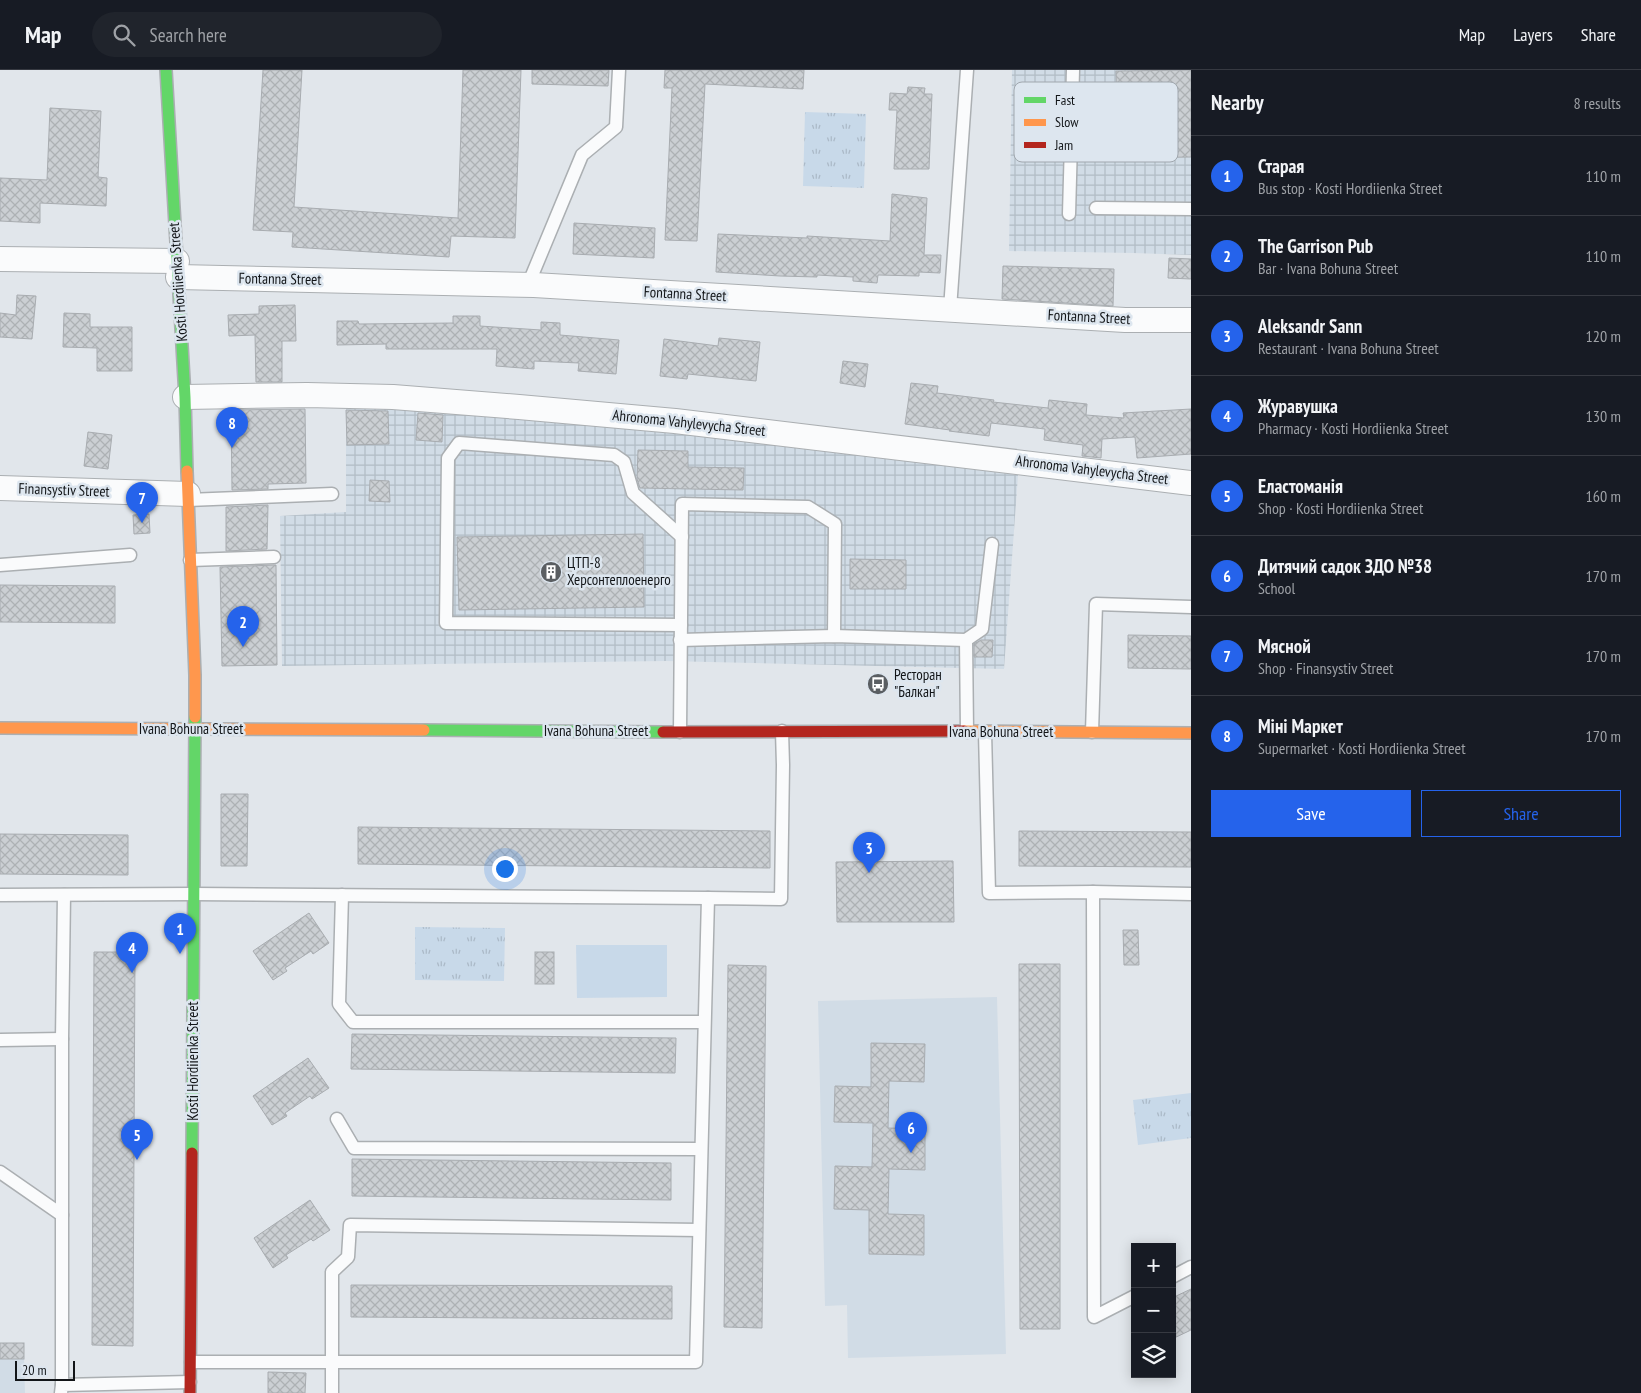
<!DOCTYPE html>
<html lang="en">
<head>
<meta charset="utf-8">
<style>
	:root { --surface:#171b24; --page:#20242c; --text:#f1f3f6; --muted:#9ea1a6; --line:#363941; --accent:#2563eb }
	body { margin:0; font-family:"PT Sans Narrow",sans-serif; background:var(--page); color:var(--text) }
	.controls { position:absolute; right:15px; bottom:15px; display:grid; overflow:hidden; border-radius:0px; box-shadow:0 2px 12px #0003 }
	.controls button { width:45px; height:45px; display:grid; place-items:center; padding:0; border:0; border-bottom:1px solid var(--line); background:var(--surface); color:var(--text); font:25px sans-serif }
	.scale { position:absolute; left:15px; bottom:12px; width:60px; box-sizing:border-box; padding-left:5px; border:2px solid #121518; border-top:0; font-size:14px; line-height:18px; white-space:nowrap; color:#121518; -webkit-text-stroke:4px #dde6ef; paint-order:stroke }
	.you { position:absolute; left:504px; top:798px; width:18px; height:18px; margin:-12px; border:4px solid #fff; border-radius:50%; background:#1a73e8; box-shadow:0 0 0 8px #1a73e833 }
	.badge { display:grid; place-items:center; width:32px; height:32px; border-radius:50%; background:var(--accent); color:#fff; font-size:16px; font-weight:700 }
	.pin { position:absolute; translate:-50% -41px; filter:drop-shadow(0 1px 2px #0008) }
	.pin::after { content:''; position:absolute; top:26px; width:18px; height:15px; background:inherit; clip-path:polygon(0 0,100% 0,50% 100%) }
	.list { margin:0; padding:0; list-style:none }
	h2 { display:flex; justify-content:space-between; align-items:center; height:65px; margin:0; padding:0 20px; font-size:21px }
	h2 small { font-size:16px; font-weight:400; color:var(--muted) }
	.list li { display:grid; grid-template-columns:32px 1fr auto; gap:15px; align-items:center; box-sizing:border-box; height:80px; padding:0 20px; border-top:1px solid var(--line) }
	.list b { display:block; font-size:19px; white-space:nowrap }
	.list p { margin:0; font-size:16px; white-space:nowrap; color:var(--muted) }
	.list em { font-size:16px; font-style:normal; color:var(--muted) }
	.actions { display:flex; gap:10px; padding:15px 20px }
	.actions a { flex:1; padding:11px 0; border:1px solid var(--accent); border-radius:0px; text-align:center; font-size:18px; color:var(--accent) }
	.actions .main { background:var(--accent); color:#fff }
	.icon { flex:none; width:28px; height:28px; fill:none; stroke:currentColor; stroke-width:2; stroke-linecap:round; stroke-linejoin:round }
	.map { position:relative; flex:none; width:1191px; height:1323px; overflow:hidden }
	header { display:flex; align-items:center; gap:30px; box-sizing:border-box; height:70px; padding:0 25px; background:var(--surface); border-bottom:1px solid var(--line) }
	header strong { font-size:24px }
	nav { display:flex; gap:28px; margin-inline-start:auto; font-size:18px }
	.search { width:350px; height:45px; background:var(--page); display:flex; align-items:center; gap:12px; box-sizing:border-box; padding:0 18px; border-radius:28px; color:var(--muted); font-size:19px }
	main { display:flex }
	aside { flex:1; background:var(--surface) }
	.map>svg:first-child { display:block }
	.built { fill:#d1dce6 }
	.industrial { fill:url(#industrial-grid) }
	.grass { fill:#c8d9e9 }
	.park { fill:url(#park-tufts) }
	.building { fill:url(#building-cross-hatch); stroke:#a8acb0 }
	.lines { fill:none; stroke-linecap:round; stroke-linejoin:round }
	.lane-casing { stroke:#abafb2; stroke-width:15 }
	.street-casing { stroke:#abafb2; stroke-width:26 }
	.fast-casing { stroke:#abafb2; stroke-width:14 }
	.slow-casing { stroke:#abafb2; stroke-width:14 }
	.jam-casing { stroke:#abafb2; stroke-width:14 }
	.lane { stroke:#fafbfc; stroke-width:12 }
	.street { stroke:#fafbfc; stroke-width:24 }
	.fast { stroke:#63d668; stroke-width:11 }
	.slow { stroke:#ff974d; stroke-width:11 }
	.jam { stroke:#b3261e; stroke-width:11 }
	.labels { text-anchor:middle; stroke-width:5; stroke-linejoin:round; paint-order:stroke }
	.street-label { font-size:15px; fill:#121518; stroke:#dde6ef }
	.poi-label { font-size:15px; fill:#121518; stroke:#dde6ef; text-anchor:start }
	.key { fill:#dde6ef; stroke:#a0a7ae; stroke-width:1 }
	.key-label { font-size:14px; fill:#121518 }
</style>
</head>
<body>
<header>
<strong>Map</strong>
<div class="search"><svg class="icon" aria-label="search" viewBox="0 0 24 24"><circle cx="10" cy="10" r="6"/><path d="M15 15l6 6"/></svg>Search here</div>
<nav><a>Map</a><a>Layers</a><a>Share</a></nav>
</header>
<main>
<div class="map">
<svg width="1191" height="1323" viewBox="0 0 1191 1323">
	<defs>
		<pattern id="industrial-grid" width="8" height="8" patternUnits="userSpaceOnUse" patternTransform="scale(1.25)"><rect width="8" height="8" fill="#d1dce6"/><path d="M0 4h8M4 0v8" fill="none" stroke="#b2bcc5"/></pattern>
		<pattern id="park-tufts" width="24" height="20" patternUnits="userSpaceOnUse" patternTransform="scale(1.25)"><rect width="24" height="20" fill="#c8d9e9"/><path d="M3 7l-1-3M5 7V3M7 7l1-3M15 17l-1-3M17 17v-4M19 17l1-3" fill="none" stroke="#abb9c7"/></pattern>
		<pattern id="building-cross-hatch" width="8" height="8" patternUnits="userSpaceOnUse" patternTransform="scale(1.25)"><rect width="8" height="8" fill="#cbcfd3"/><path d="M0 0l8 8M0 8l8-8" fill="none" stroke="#adb1b4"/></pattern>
	</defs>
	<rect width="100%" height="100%" fill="#e1e6eb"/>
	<g class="built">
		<path d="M997 927 1006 1284 848 1288 847 1235 825 1236 818 931Z"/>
		<path d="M0 1289H24L25 1323H0Z"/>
	</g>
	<g class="industrial">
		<path d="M1012 0H1191V185L1133 183 1009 181Z"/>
		<path d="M346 334 641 357 1018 405 1004 599 666 591 282 596 280 446 346 442Z"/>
	</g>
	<path class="grass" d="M576 875H667V927L577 928Z"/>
	<g class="park">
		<path d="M805 42 866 44 864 118 803 116Z"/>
		<path d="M415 857 505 858 504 911 415 910Z"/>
		<path d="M1191 1023V1068L1138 1075 1133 1030Z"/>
	</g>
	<g class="building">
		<path d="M263 0H302L294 137 458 148 463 0H521L515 168 451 166 449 187 292 177 293 162 253 160Z"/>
		<path d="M532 0H609L608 16 532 14Z"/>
		<path d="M665 0H804L803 19 705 14 697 171 665 170 672 18H664Z"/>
		<path d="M1191 0V87L1118 88 1116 1Z"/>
		<path d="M908 17 925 18 924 24H932L929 99H894L897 40H889L890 23 907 24Z"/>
		<path d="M50 38 101 41 98 107 107 108 106 136 40 133V153L0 151V108L47 110Z"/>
		<path d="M892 124 927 128 924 185H941L940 203 919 202V206L878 205 877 213 853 211V207L817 205V207L780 206 716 202 718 164 807 168V166L890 171Z"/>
		<path d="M574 153 655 158 654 188 573 184Z"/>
		<path d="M1169 188 1191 189V209L1168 208Z"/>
		<path d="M1003 196 1114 199 1113 236 1002 229Z"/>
		<path d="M17 225 36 226 32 269 0 267V243L16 245Z"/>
		<path d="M295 235 296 271H282V312H256L255 265 229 266 228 245 259 244V236Z"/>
		<path d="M64 243 90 244V257H132V301H97V278L63 277Z"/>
		<path d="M453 246H480V256L541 260V252L560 253V265L619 270 616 304 578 301 579 293 534 291V299L496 296 497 279H386V274L337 275V251H358L359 254 453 253Z"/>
		<path d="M719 268 760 272 756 311 688 304 687 309 660 306 664 269 718 276Z"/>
		<path d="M843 291 868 294 865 317 840 313Z"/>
		<path d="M911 313 938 316 937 323 994 330 993 332 1048 338 1049 330 1087 334 1086 345 1124 348 1123 343 1191 339V384L1137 388 1135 367 1102 369 1101 388 1082 386 1083 375 1044 370 1045 359 991 353 989 366 949 361 950 360 905 354Z"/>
		<path d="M305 339 306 413 268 414V419L232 420 231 340Z"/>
		<path d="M346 340 388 341 389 374 347 375Z"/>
		<path d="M418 343 443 345 442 372 416 370Z"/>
		<path d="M88 362 112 365 108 399 84 396Z"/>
		<path d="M638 380 688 381V397L744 398 743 420 640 418 637 409Z"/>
		<path d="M370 410 389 411 390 432 369 431Z"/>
		<path d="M268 435 267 479 226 481V437Z"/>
		<path d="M149 444 150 463 134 464 133 445Z"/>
		<path d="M643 464 644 537 459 540 457 467Z"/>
		<path d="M850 489 906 490V519H850Z"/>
		<path d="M276 495 277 595 222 596 220 497Z"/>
		<path d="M0 515 115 516V553L0 552Z"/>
		<path d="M1128 565 1191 566V599L1128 598Z"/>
		<path d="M981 570H993L992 587H974V574Z"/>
		<path d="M221 724H248L247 796H221Z"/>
		<path d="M358 757 770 761V798L358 794Z"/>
		<path d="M1019 761 1191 762V797L1019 796Z"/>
		<path d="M0 764 128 765V805L0 804Z"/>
		<path d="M953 791 954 852H837L836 792Z"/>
		<path d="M309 843 329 873 313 884 311 881 285 898 287 901 273 910 253 881Z"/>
		<path d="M1123 860H1138L1139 895H1124Z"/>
		<path d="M94 882H135L133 1276 92 1275Z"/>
		<rect x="535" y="882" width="19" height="32"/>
		<path d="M1019 894H1060V1259H1020Z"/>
		<path d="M728 895 766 896 762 1258 724 1257Z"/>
		<path d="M352 964 676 968 675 1003 351 999Z"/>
		<path d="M871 973 925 974 924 1012 889 1011 888 1058 925 1059V1100L889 1099 888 1144 924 1145V1185L869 1184V1140L834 1139 835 1096 872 1097 873 1053 834 1052 835 1016 871 1017Z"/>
		<path d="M308 988 329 1018 312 1029 310 1026 285 1043 287 1046 272 1055 253 1026Z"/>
		<path d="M352 1089 671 1093V1130L352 1126Z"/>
		<path d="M310 1130 330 1160 313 1171 311 1169 286 1185 288 1188 273 1198 254 1168Z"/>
		<path d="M351 1215 672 1216V1249L351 1247Z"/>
		<path d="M1191 1219V1260L1172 1269V1228Z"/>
		<rect x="0" y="1273" width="24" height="16"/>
		<path d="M268 1302 306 1303 305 1323H268Z"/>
	</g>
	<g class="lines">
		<g class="lane-casing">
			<g id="lane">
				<path d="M1096 138 1191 139"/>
				<path d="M1069 144 1073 0"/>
				<path d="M528 215 582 85 616 57 619 0"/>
				<path d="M950 239 967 0"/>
				<path d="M188 430 332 424"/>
				<path d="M190 490 274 487"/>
				<path d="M0 495 130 485"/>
				<path d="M681 555 446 553 448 388 459 373 614 385 624 392 633 423 682 467"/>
				<path d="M680 570 834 566 966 570 982 559 992 474"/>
				<path d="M966 570 967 662"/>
				<path d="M680 662 682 434 808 437 835 454 834 566"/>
				<path d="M985 662 989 823 1093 822 1191 824"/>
				<path d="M1092 662 1096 534 1191 537"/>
				<path d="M1093 822 1094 1247 1135 1226"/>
				<path d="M0 825 194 824 708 828"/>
				<path d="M342 825 339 934 353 952H704"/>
				<path d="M0 970 62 969"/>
				<path d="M337 1049 354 1078 701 1079"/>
				<path d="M0 1102 62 1145"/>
				<path d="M1172 1207 1191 1197"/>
				<path d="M191 1292H696L708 828 781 829 783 695 782 661"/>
				<path d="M62 1315V969L64 825"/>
				<path d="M61 1323 62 1315 190 1312"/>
				<path d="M332 1323V1202L348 1187 350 1155 699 1160"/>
			</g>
		</g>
		<g class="street-casing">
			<g id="street">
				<path d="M0 189 177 191"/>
				<path d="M178 207 534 215 1125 250H1191"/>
				<path d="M185 327 307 325 393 327 519 337 675 351 1191 413"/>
				<path d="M0 418 188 424"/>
			</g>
		</g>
		<g class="fast-casing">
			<g id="fast">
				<path d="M166 0 185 327 187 401"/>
				<path d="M424 660 663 662"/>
				<path d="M192 1083 195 647"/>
			</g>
		</g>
		<g class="slow-casing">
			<g id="slow">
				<path d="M187 401 195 605V647"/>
				<path d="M0 658 424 660"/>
				<path d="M964 661 1191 663"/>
			</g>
		</g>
		<g class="jam-casing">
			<g id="jam">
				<path d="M663 662 964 661"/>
				<path d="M190 1323 192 1083"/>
			</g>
		</g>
		<use href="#lane" class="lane"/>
		<use href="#street" class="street"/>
		<use href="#fast" class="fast"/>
		<use href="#slow" class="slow"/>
		<use href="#jam" class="jam"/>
	</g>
	<defs>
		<g id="building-disc" transform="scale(1.125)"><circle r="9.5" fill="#5a5e62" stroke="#dde6ef"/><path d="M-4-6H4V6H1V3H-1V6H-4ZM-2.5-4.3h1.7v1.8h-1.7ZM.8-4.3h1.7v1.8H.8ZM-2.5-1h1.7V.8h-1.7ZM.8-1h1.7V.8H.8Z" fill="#fff"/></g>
		<g id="bus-disc" transform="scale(1.125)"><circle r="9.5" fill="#5a5e62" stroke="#dde6ef"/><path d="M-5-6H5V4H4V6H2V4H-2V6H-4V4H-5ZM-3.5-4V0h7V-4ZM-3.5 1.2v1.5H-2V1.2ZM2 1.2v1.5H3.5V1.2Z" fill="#fff"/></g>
	</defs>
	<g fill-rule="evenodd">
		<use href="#building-disc" x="551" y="502"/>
		<use href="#bus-disc" x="878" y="614"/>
	</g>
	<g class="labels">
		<g class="street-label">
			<text transform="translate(280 209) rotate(1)" y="5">Fontanna Street</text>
			<text transform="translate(178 212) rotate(-94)" y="5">Kosti Hordiienka Street</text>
			<text transform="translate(685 224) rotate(3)" y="5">Fontanna Street</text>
			<text transform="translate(1089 247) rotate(3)" y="5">Fontanna Street</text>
			<text transform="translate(689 353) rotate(6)" y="5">Ahronoma Vahylevycha Street</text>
			<text transform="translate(1092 400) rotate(7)" y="5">Ahronoma Vahylevycha Street</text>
			<text transform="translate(64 420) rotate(2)" y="5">Finansystiv Street</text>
			<text x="191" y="664">Ivana Bohuna Street</text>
			<text x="596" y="666">Ivana Bohuna Street</text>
			<text x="1001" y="667">Ivana Bohuna Street</text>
			<text transform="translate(193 991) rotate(-90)" y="5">Kosti Hordiienka Street</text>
		</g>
		<g class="poi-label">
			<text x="567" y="498">ЦТП-8<tspan x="567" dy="17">Херсонтеплоенерго</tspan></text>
			<text x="894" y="610">Ресторан<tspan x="894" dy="17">"Балкан"</tspan></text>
		</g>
	</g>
	<rect x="1014" y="12" width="164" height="80" rx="8" class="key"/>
	<rect x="1024" y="27" width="22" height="6" fill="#63d668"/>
	<rect x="1024" y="49" width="22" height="7" fill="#ff974d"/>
	<rect x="1024" y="72" width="22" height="6" fill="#b3261e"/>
	<g class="key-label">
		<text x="1055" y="35">Fast</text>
		<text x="1055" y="57">Slow</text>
		<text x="1055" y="80">Jam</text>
	</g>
</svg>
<div class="controls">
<button>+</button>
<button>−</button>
<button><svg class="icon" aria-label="layers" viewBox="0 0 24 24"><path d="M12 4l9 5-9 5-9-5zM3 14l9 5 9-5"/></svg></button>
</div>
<div class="scale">20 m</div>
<div class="you"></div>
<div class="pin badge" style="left:180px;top:884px">1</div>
<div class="pin badge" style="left:243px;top:577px">2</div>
<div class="pin badge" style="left:869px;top:803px">3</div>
<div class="pin badge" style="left:132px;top:903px">4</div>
<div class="pin badge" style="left:137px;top:1090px">5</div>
<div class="pin badge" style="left:911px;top:1083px">6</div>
<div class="pin badge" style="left:142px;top:453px">7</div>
<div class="pin badge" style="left:232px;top:378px">8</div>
</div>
<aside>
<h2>Nearby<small>8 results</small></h2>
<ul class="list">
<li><span class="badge">1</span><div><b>Старая</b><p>Bus stop · Kosti Hordiienka Street</p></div><em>110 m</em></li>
<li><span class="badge">2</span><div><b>The Garrison Pub</b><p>Bar · Ivana Bohuna Street</p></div><em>110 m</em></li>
<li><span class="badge">3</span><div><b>Aleksandr Sann</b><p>Restaurant · Ivana Bohuna Street</p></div><em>120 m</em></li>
<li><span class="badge">4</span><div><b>Журавушка</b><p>Pharmacy · Kosti Hordiienka Street</p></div><em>130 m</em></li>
<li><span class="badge">5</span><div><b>Еластоманія</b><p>Shop · Kosti Hordiienka Street</p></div><em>160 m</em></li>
<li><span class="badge">6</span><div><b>Дитячий садок ЗДО №38</b><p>School</p></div><em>170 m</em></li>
<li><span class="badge">7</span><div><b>Мясной</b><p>Shop · Finansystiv Street</p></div><em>170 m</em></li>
<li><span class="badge">8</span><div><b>Міні Маркет</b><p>Supermarket · Kosti Hordiienka Street</p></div><em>170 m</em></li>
</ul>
<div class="actions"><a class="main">Save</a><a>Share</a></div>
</aside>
</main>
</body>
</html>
